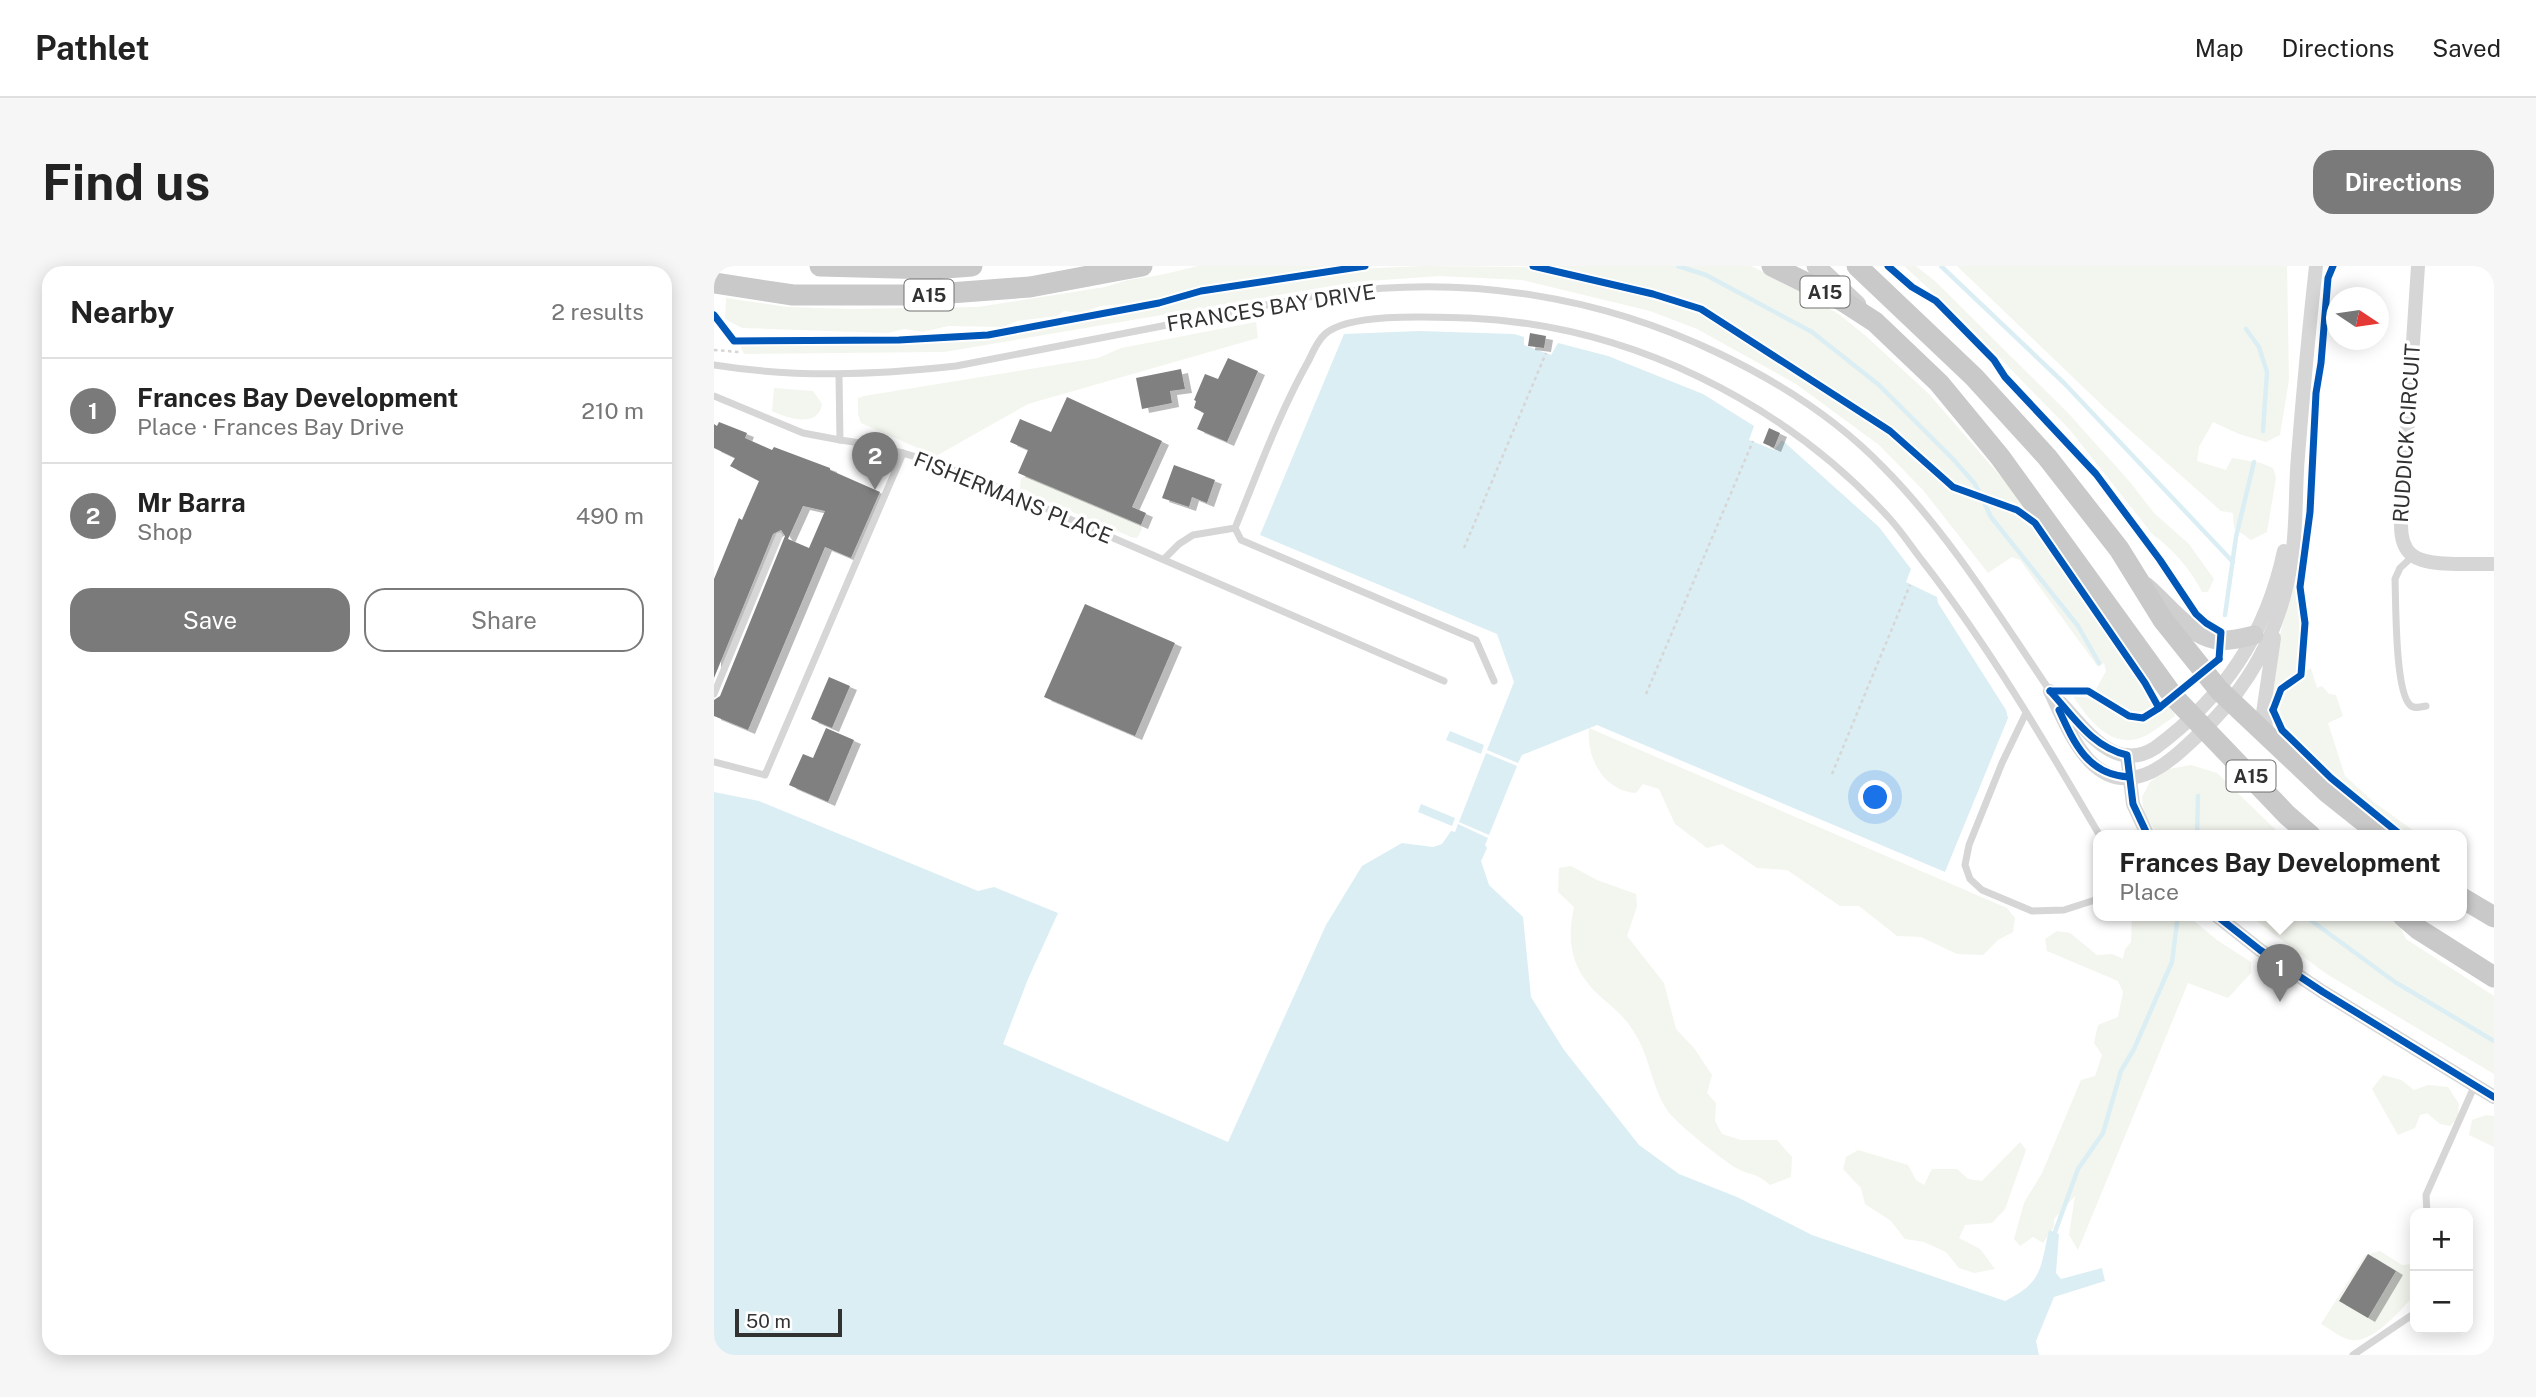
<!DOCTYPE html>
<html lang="en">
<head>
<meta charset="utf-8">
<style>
  body { margin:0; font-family:"Public Sans",sans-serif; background:#f6f6f6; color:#222 }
  .controls { position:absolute; right:21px; bottom:21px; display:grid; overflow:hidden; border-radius:14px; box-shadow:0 4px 18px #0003 }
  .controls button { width:63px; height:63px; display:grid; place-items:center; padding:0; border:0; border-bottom:2px solid #e0e0e0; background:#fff; color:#222; font:35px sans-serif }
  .compass { position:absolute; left:1612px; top:21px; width:63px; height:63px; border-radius:50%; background:#fff; box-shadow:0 4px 18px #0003; rotate:103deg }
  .scale { position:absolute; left:21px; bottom:18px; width:107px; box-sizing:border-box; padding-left:7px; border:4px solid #323232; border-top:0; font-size:19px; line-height:24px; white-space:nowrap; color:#323232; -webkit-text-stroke:5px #fff; paint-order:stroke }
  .you { position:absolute; left:1162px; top:532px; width:24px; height:24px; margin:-18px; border:5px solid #fff; border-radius:50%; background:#1a73e8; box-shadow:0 0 0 10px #1a73e833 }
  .badge { display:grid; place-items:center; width:46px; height:46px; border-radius:50%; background:#7a7a7a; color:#fff; font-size:23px; font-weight:700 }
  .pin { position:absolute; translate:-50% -58px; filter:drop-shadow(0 2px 4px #0008) }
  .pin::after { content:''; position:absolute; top:37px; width:24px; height:21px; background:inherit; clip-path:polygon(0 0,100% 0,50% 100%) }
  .popup { position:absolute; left:1379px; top:564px; width:374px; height:91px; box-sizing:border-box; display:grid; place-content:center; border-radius:14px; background:#fff; filter:drop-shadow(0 2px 5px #0005); font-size:23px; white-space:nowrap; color:#767676 }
  .popup b { font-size:26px; color:#222 }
  .popup::after { content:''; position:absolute; left:50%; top:100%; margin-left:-14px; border:14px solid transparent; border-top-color:#fff }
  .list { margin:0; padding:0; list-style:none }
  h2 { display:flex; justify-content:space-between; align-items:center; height:91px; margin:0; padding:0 28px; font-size:30px }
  h2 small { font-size:23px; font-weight:400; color:#767676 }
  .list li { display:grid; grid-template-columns:46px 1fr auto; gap:21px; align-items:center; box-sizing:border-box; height:105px; padding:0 28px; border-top:2px solid #e0e0e0 }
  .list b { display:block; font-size:26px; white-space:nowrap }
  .list p { margin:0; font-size:23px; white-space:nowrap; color:#767676 }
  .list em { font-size:23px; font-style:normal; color:#767676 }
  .actions { display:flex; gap:14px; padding:21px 28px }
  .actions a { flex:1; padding:16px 0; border:2px solid #7a7a7a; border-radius:21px; text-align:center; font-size:24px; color:#7a7a7a }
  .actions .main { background:#7a7a7a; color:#fff }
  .map { position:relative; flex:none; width:1780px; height:1089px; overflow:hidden; border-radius:21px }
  header { display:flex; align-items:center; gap:42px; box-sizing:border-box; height:98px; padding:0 35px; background:#fff; border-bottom:2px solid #e0e0e0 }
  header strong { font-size:33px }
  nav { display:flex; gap:38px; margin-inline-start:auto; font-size:24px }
  .intro { display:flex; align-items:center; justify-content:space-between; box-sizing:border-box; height:168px; padding:0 42px }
  h1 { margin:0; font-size:49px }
  .button { padding:18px 32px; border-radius:21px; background:#7a7a7a; color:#fff; font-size:24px; font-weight:700 }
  main { display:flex; gap:42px; padding:0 42px }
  aside { flex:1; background:#fff; border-radius:21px; box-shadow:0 4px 18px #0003 }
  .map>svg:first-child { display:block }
  .green { fill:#f3f6ee }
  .water { fill:#dbeef4 }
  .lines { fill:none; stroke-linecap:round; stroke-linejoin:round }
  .stream { stroke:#dbeef4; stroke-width:4.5 }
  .building { fill:#808080; fill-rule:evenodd; filter:url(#shadow) }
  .path { stroke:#d6d6d6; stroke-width:2.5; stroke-dasharray:3.5 3.5; stroke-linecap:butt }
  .lane { stroke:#d6d6d6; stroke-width:7 }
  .street { stroke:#d6d6d6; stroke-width:14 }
  .secondary { stroke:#cfcfcf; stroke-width:19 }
  .primary { stroke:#c9c9c9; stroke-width:21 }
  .cycleway-casing { stroke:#fff; stroke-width:11 }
  .cycleway { stroke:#0057b8; stroke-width:7 }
  .labels { text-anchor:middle; stroke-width:7; stroke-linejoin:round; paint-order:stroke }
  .shield { fill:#fff; stroke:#707070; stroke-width:2 }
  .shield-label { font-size:19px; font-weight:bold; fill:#323232 }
  .street-label { font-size:21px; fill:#323232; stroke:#fff }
</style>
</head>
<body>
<header>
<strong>Pathlet</strong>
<nav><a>Map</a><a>Directions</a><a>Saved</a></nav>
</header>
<div class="intro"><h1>Find us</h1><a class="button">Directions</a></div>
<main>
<aside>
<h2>Nearby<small>2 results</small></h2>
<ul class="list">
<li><span class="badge">1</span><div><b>Frances Bay Development</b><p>Place · Frances Bay Drive</p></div><em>210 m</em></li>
<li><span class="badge">2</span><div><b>Mr Barra</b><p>Shop</p></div><em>490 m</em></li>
</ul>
<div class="actions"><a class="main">Save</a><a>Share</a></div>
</aside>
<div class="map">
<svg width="1780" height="1089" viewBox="0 0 1780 1089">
  <defs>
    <filter id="shadow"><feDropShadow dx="7" dy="4" stdDeviation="0" flood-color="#0004"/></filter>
  </defs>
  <rect width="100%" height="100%" fill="#fff"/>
  <!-- green -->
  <g class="green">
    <path d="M484 0H627L488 22 449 34 387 40 366 47 350 45 343 50 303 55 289 61 234 60 209 66 190 63 174 67 28 62 11 53 12 32 73 41 136 43 264 41 391 21 414 14 446 9Z"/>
    <path d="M710 0 811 1 939 32 985 46 1174 167 1238 224 1303 247 1319 259 1428 419 1440 441C1417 454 1402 438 1381 425L1392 405 1390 397 1384 401 1306 294 1298 291 1274 307 1209 224 1165 179 1082 118 983 63 936 45 808 14 726 10 641 16 230 86 30 88 26 79 34 77H186L273 71 447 40 488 28 529 21 640 3Z"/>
    <path d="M836 0H1037L1075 18 1126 49 1153 71 1215 128 1320 249 1304 241 1241 218 1176 161 989 40 940 25Z"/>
    <path d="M1190 0H1202L1221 15 1355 148 1416 216 1440 247 1475 278 1500 313 1494 326H1488C1478 305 1458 282 1439 269L1356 164 1250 55Z"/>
    <path d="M1243 0H1573L1575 113 1566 169 1552 176 1525 168 1499 156 1485 181 1483 195 1512 204 1518 192 1547 197 1559 202 1562 212 1553 266 1537 274 1520 262 1519 247 1507 245 1392 143Z"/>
    <path d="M542 56 544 72 314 138 222 190 147 157 144 148V132L150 130 384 92 407 82Z"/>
    <path d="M60 122 99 125 108 138C104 163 73 152 58 145Z"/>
    <path d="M311 210 427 259 428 263 423 272 417 271 321 230 313 224 306 223 307 212Z"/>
    <path d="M1585 300 1588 301 1585 321 1589 358 1584 404 1581 410 1565 422 1558 437H1555L1565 372Z"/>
    <path d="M1597 402 1603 422 1608 420 1615 428 1622 429 1629 450 1614 457 1631 510 1661 537 1707 570H1695C1667 548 1564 476 1563 442 1563 426 1577 423 1586 413 1590 408 1591 405 1597 402Z"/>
    <path d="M1359 430 1379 432 1416 453 1430 454 1456 439 1460 444 1461 450C1452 456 1443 463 1433 469 1399 487 1375 454 1359 430Z"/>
    <path d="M875 462 1293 642 1301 652 1299 666 1284 674 1269 689 1243 688 1207 671 1183 670 1145 640H1126L1073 604 1043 602 1008 578 993 582 961 558 945 523 929 518 922 527C890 525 872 492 875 462Z"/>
    <path d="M1477 499 1503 507 1568 570H1444L1430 547 1428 531 1436 516 1455 503Z"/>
    <path d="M857 600 883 614 922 628 923 640 913 670 950 717 962 763 980 782 998 809 993 827 1002 837 1001 855 1008 868 1027 874H1063L1078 891 1077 911 1056 919C1041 906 1038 910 1024 903 1012 897 966 860 957 849 939 828 937 795 923 771 912 752 904 746 888 732 858 705 852 678 860 641L844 626 845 602Z"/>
    <path d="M1420 650H1474L1503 674 1537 696V707L1514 732 1474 717 1364 984 1355 969 1361 930 1340 953V961L1329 977 1319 971 1306 980 1300 973 1310 937 1328 907 1367 814 1381 810 1388 789 1380 777 1384 759 1404 751 1409 726 1404 715 1333 685 1331 673 1343 665 1356 667 1383 689 1398 688 1409 693 1411 683 1417 676 1418 652Z"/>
    <path d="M1536 650H1672L1685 658 1692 673 1780 730V808L1611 707Z"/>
    <path d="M1669 809 1687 814 1700 824 1714 819 1734 821 1745 838 1744 852 1736 860 1726 858 1713 847 1706 849 1701 862 1684 869 1658 823Z"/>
    <path d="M1772 849 1780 850V881L1755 869 1758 854Z"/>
    <path d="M1306 876 1312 884 1291 943 1278 957 1251 959 1245 972 1266 983 1281 1003 1260 1007 1245 1002 1232 986 1210 976 1191 973 1177 955 1151 938 1147 922 1129 903 1132 891 1144 884 1194 899 1202 914 1210 919 1218 903H1243L1254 913 1268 915Z"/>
    <path d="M1666 985 1688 999 1700 998 1701 1029C1687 1043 1659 1078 1637 1074 1627 1072 1616 1063 1607 1058L1651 989Z"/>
  </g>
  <!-- water -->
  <g class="water">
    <path d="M705 65 800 68 810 71V79L837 89 844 77 894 90 989 128 1040 160 1035 174 1060 184 1068 174 1165 261 1197 303 1192 316 1223 331 1224 337 1292 444 1294 452 1231 606 883 459 808 489 804 497 773 484 800 416 783 368 546 269 630 68Z"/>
    <path d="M736 465 770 479 767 488 732 474Z"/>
    <path d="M772 487 803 500 775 569 745 556Z"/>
    <path d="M0 526 45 535 264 625 280 621 344 647 314 713 289 778 514 876 612 659 648 600 688 577 719 581 728 578 737 565 741 566 744 558 774 572 771 579 773 582 767 595 775 619 809 651 817 731 850 784 925 879 965 908 1023 931 1098 969 1291 1035C1329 1016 1326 1003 1335 964L1345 968 1342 1007 1347 1013 1388 1002 1391 1015 1340 1031 1322 1075 1325 1089H0Z"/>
    <path d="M707 538 741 552 738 560 704 546Z"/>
  </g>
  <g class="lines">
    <!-- stream -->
    <g class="stream">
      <path d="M964 0 992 9 1098 66 1165 119 1239 193 1261 218 1277 251 1364 360 1385 397"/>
      <path d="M1227 0 1350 117 1519 296"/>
      <path d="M1532 63 1545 81 1553 106 1549 165"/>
      <path d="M1511 349 1522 271 1540 196"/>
      <path d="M1483 570 1484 530"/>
      <path d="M1591 650 1681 716 1780 775"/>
      <path d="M1341 966 1364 903 1389 867 1407 805 1420 783 1458 696 1463 656"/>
    </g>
  </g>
  <!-- building -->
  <g class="building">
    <path d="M816 67 832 70 830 82 814 80Z"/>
    <path d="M514 92 544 105 513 176 483 163 490 147 480 142 482 135 480 134 491 108 504 113Z"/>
    <path d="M467 103 471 123 456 125 458 137 428 143 422 112Z"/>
    <path d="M353 131 448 175 418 241 432 247 427 259 304 207 314 184 296 176 306 153 337 166Z"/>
    <path d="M5 156 33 167 31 172 58 184 60 181 116 202V204L166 226 137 292 111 281 34 464 0 450V434L6 430 71 270 67 264 59 268 0 412V313L25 252 28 254 45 215 16 200 21 192 0 182V158L3 160ZM89 240 111 245 95 282 74 273Z"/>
    <path d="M1055 162 1066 167 1060 182 1049 177Z"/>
    <path d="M460 199 501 214 493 237 478 231 475 241 448 232Z"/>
    <path d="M371 338 461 377 421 470 330 431Z"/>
    <path d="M115 411 136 420 118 462 97 453Z"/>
    <path d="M112 462 140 474 114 536 75 519 89 488 99 492Z"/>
    <path d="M1654 988 1682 1005 1654 1052 1625 1035Z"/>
  </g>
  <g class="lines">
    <!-- path -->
    <g class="path">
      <path d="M0 84 25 86"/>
      <path d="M750 282 832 87"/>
      <path d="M932 428 1039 175"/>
      <path d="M1118 508 1196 319"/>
    </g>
    <!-- lane -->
    <g class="lane">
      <path d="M0 99C81 112 161 109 242 100 321 85 400 69 479 54 526 45 574 33 622 27 753 9 885 30 1004 87 1065 116 1123 153 1170 202 1235 268 1284 348 1336 425"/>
      <path d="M125 110 126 174C219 186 305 232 390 268 503 317 617 366 730 415"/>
      <path d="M0 130 89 167 126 174"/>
      <path d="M521 262 527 274 762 374 780 415"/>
      <path d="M1699 290 1686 302 1681 313C1682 337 1681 425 1696 439 1700 443 1706 441 1712 440"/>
      <path d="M450 293 465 278 479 269 521 262C544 206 565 147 595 94 599 85 604 74 611 68 636 46 721 51 755 52 914 59 1069 135 1176 253 1188 266 1198 282 1210 297 1276 382 1331 476 1386 570"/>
      <path d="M0 428 65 270"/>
      <path d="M1312 447 1288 497 1255 579 1251 599 1256 613 1268 624 1318 645 1350 644 1384 633"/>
      <path d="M0 496 51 509 189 187"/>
      <path d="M1713 947 1712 929 1760 821"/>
      <path d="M1639 1089 1701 1047"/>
    </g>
    <!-- street -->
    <g class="street">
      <path d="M1704 0 1687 259C1687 269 1689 282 1698 289 1714 302 1759 297 1780 298"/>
      <path d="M1336 425C1355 465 1379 533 1437 506 1455 497 1469 483 1483 470 1536 422 1568 362 1578 291 1583 257 1581 224 1584 190 1589 127 1595 63 1602 0"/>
      <path d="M1347 437C1371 462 1400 508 1441 482 1510 431 1552 369 1570 285"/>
      <path d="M1554 469 1549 447 1560 372"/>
      <path d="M1413 489 1419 538 1434 570"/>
      <path d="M1503 650 1546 684 1609 726 1780 831"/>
    </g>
    <!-- secondary -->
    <g class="secondary">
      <path d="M1102 0 1143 39"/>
      <path d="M1431 320C1452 337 1474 369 1502 374 1515 376 1528 372 1540 369"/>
    </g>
    <!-- primary -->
    <g class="primary">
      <path d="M106 0 219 3 258 0"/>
      <path d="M1058 0 1127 34 1161 56 1225 117 1286 191 1459 430 1573 549 1597 570"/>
      <path d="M1143 0 1260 111 1333 191 1405 283 1449 354 1505 424 1614 527 1668 570"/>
      <path d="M0 17 79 29H209L316 21 428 0"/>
      <path d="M1748 632 1780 651"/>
      <path d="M1689 650 1704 663 1780 711"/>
    </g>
    <!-- cycleway casing -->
    <g class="cycleway-casing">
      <g id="cycleway">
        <path d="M819 0 939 28 987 43 1176 165 1239 221 1303 244 1321 257 1431 417 1445 442"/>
        <path d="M1174 0 1198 21 1222 35 1280 94 1291 111 1382 208 1446 294 1482 348 1492 357 1507 366 1505 393"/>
        <path d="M0 49 20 75 185 74 274 69 445 37 487 25 651 0"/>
        <path d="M1336 425H1374L1415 450 1429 452 1445 442 1505 393"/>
        <path d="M1336 425C1359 450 1378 481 1413 489L1419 538 1434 570"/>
        <path d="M1345 444C1360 477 1374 509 1415 511"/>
        <path d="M1559 444 1567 423 1587 409 1591 357 1586 321 1596 246 1602 127 1607 97 1614 12 1619 0"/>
        <path d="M1559 444 1568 464 1617 512 1688 570"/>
        <path d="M1503 650 1546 684 1609 726 1780 831"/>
      </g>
    </g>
    <!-- cycleway -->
    <use href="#cycleway" class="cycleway"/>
  </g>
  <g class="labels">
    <!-- shield labels -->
    <g class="shield">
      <rect x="1086.5" y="10.5" width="49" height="31" rx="5"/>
      <rect x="190.5" y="13.5" width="49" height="31" rx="5"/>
      <rect x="1512.5" y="494.5" width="49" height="31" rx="5"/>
    </g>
    <g class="shield-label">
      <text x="1111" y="33">A15</text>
      <text x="215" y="36">A15</text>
      <text x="1537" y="517">A15</text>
    </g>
    <!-- street labels -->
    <g class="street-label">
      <text transform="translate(557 42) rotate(-9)" y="7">FRANCES BAY DRIVE</text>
      <text transform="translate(1693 167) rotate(-86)" y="7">RUDDICK CIRCUIT</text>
      <text transform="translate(299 232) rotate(22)" y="7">FISHERMANS PLACE</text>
    </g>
  </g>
</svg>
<div class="controls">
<button>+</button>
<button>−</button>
</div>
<svg class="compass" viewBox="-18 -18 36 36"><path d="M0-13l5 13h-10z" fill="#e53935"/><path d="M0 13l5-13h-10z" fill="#767676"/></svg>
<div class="scale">50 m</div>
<div class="you"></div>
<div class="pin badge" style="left:1566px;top:736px">1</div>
<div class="popup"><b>Frances Bay Development</b>Place</div>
<div class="pin badge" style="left:161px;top:224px">2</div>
</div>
</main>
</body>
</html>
